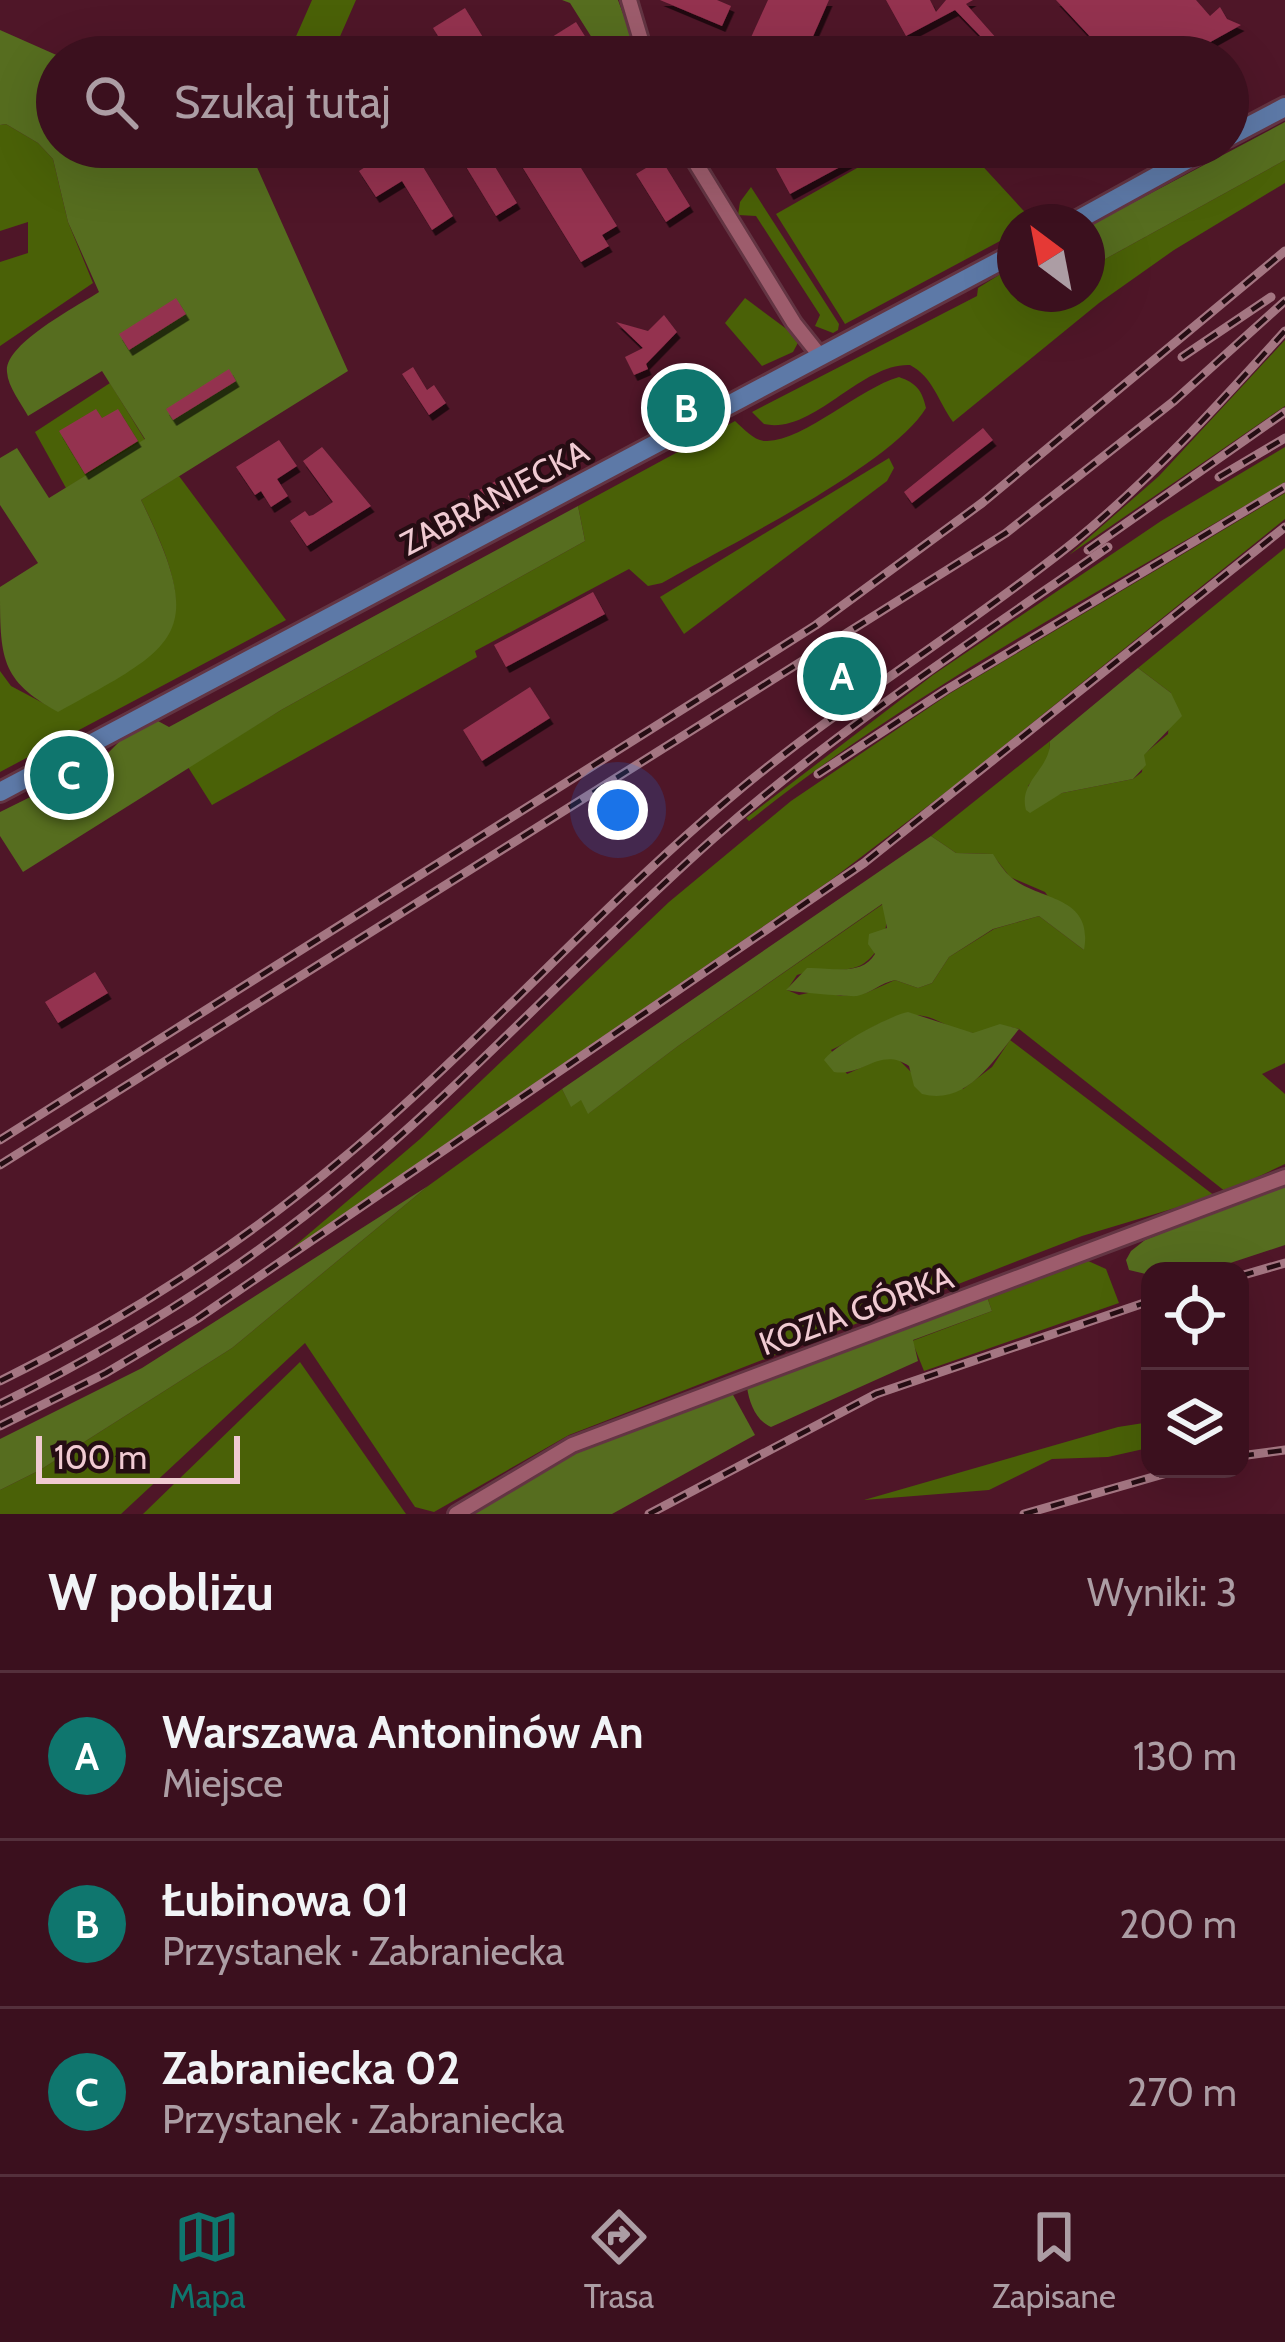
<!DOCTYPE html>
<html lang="pl">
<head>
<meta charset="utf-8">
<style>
  body { margin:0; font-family:Cabin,sans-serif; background:#461e2b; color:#f1f3f6 }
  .controls { position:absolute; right:36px; bottom:36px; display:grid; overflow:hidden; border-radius:24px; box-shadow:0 12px 48px #0002 }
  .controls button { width:108px; height:108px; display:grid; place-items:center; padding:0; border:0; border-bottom:3px solid #54303c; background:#3b101e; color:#f1f3f6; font:60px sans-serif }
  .compass { position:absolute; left:997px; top:204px; width:108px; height:108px; border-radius:50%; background:#3b101e; box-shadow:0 12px 48px #0002; rotate:328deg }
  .scale { position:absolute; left:36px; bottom:30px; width:204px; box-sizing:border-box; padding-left:12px; border:6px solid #f0cad2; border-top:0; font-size:33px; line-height:42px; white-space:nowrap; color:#f0cad2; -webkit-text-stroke:9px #250d13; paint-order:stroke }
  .you { position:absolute; left:618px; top:810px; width:42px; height:42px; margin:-30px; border:9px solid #fff; border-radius:50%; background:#1a73e8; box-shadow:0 0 0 18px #1a73e833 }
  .badge { display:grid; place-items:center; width:78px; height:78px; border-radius:50%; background:#0f766e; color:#fff; font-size:39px; font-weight:700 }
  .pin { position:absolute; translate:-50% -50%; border:6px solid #fff; box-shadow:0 3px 12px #0006 }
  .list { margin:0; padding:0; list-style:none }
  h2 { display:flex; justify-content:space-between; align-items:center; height:156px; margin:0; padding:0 48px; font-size:51px }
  h2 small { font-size:39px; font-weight:400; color:#ac9da4 }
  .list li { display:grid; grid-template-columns:78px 1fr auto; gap:36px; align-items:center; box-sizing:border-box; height:168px; padding:0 48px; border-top:3px solid #54303c }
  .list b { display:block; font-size:45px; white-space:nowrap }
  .list p { margin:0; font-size:39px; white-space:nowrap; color:#ac9da4 }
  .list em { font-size:39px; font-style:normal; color:#ac9da4 }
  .icon { flex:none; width:66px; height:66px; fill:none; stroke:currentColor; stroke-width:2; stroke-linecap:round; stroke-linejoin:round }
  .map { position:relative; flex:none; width:1285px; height:1514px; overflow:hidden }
  .search { position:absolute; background:#3b101e; box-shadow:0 12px 48px #0002; left:36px; right:36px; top:36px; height:132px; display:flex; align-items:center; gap:30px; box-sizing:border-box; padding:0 42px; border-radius:66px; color:#ac9da4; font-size:45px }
  .sheet { height:660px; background:#3b101e }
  nav { display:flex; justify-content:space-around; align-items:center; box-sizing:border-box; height:168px; border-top:3px solid #54303c; background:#3b101e; font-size:33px; color:#ac9da4 }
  nav a { display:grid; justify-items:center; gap:6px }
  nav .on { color:#0f766e }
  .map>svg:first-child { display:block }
  .green { fill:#4a6107 }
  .forest { fill:#566d1f }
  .building { fill:#943250; filter:url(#shadow) }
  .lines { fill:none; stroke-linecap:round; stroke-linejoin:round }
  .minor-casing { stroke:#633543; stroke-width:20 }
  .major-casing { stroke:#633543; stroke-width:24 }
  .minor { stroke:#9d5c6c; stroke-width:14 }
  .major { stroke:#5d79a7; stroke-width:18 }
  .rail-casing { stroke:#a47682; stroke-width:9 }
  .rail { stroke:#250d13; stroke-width:4.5; stroke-dasharray:14; stroke-linecap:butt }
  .labels { text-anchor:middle; stroke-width:9; stroke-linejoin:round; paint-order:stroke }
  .street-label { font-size:33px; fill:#f0cad2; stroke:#250d13 }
</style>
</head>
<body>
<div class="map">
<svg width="1285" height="1514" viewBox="0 0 1285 1514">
  <defs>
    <filter id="shadow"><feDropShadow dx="3.5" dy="6" stdDeviation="0" flood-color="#0009"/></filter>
  </defs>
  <rect width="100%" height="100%" fill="#4f1628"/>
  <!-- green -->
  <g class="green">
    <path d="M312 0H356L331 57H287Z"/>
    <path d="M6 124 38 143 53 159 68 222 93 283 0 346V262L28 253V222L0 231V125Z"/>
    <path d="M894 147H965L1034 222H1015V233L845 324 776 214Z"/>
    <path d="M1285 160V183L1174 250 1099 303 953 422C938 401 933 377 910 365 860 363 813 435 764 424L752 412 977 296 978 288 1015 265V294H1087V269Z"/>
    <path d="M751 187 839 324 838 330 833 333 815 326 820 315 756 216 738 215 740 202Z"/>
    <path d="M745 298 800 339 793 352 762 366 725 323Z"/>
    <path d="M1285 340V406L1069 555 1159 476Z"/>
    <path d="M899 377C916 383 922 390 926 408 892 465 725 547 662 583L648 586 629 569 475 651 477 657 212 805 188 767 281 710 585 541 578 506 735 421C744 429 755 442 767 441 805 440 860 388 899 377Z"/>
    <path d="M110 383 145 440 66 488 35 432Z"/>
    <path d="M1285 447V482C1104 590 914 689 749 821L746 818 933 675 1161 521Z"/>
    <path d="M889 458 894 468 887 481 684 634 660 597Z"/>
    <path d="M179 476 286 620 0 772V671L11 686 58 711C176 646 208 634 141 500Z"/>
    <path d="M1285 493V519L954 786 831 880 284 1255 420 1139 669 902 791 801 949 694Z"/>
    <path d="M1285 548V1063L1262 1074 1285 1094V1164L1226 1192 1019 1029C989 1021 996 1035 973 1033 957 1032 943 1022 928 1017 892 1007 863 1036 831 1050L847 1074 884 1057 898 1059 914 1075 963 1089 992 1067 1010 1040 1215 1196 1082 1236 569 1435 434 1512 415 1507 305 1343 121 1514H0V1490L40 1470 232 1348 428 1186 562 1089 571 1106 581 1099 589 1113 678 1046 883 904C887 919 888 927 881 942 861 983 835 963 797 975L787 990 799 995 817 991 841 996 866 993 895 980 918 988 932 983 949 957 994 929 1039 916 1084 950 1045 892 1010 877 992 854 956 853 931 836 1050 741 1049 760 1028 786 1043 802 1062 793 1133 779 1142 772 1143 755 1168 734 1171 693 1138 668Z"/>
    <path d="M1086 1260 1106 1269 1119 1303 924 1371 912 1341 992 1311 987 1297Z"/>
    <path d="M300 1362 406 1514H143Z"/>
    <path d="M1150 1422 1148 1448 1108 1457 1052 1459 989 1490 864 1500 1118 1427Z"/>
  </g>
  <!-- forest -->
  <g class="forest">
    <path d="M562 0H618L639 57H604L570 3Z"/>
    <path d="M0 30 61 57H57V147H248L348 371 141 500C208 636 179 645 58 712 0 680 0 658 0 587L38 563 0 505V458L17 448 49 498 145 439 102 371 28 416C21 403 8 387 7 372 4 344 76 307 99 292L68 222 53 159 38 143 6 124 0 125Z"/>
    <path d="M1285 122V160L1087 269V227Z"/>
    <path d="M578 506 585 541 281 710 23 872 0 836V812L97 764 121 740 158 721 169 727Z"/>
    <path d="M1138 668 1171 693 1182 716 1144 755 1146 765 1133 779 1062 793 1030 813 1026 810C1018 781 1051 769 1050 741Z"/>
    <path d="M931 836 956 853 993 854C1000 865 1007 876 1019 883 1050 901 1093 900 1084 950L1039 916 993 929 949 957 932 983 918 988 895 980C881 983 871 993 857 996 850 997 793 992 786 990L807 968C831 967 861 977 875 954L868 944 869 934 887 928 882 904 678 1046 588 1114 581 1100 571 1107 562 1089Z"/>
    <path d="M908 1012 973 1033 1000 1024 1019 1029C994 1059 968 1106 922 1094L914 1086 909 1066C880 1046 863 1077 834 1072L824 1060C833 1046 891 1015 908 1012Z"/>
    <path d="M1285 1184V1245L1206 1271H1150V1275L1129 1270 1126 1260 1131 1251 1145 1240Z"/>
    <path d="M428 1186 232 1348 40 1470 0 1490V1439L142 1368Z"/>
    <path d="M987 1297 992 1311 913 1340 918 1361 771 1427C756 1421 749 1402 747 1387Z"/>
    <path d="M732 1393 755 1435 612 1514H466L570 1454Z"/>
  </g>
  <!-- building -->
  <g class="building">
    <path d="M660 0H717L731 6 722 26Z"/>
    <path d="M768 0H829L804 57H776L748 44Z"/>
    <path d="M886 0H930L936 12 946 0H973L966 4 997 39 990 46 955 10 906 36Z"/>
    <path d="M1056 0H1196L1210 16 1220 7 1227 19 1241 25 1187 55 1181 44 1168 57H1109Z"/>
    <path d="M465 8 489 47 474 57H451L433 28Z"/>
    <path d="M576 22 598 57H554L544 42Z"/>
    <path d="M396 147H411L453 216 432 230 402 181 376 197 359 171Z"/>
    <path d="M454 147H483L517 203 496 216Z"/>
    <path d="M510 147H568L617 226 602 235 609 246 581 262Z"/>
    <path d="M798 147H877L790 194 772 161Z"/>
    <path d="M661 159 690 206 666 222 636 174Z"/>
    <path d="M176 298 186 314 129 350 119 334Z"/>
    <path d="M664 315 677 332 646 364 648 369 634 375 625 357 643 348 616 322 648 331Z"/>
    <path d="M413 367 427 390 434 385 446 403 429 415 402 374Z"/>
    <path d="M229 369 236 381 173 420 166 409Z"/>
    <path d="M96 409 102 418 118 409 138 441 85 474 59 431Z"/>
    <path d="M983 428 993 440 912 503 904 492Z"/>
    <path d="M279 440 297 466 277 479 288 496 271 507 261 491 255 495 236 467Z"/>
    <path d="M322 447 371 506 307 546 290 521 305 511 309 516 313 515 333 502 303 461Z"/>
    <path d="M511 473 520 491 502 505 500 501 478 513 468 496Z"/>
    <path d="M593 592 605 614 506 667 494 645Z"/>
    <path d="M530 687 550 718 482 761 463 730Z"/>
    <path d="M95 972 108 993 58 1023 45 1002Z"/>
  </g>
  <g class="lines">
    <!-- minor casing -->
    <g class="minor-casing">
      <g id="minor">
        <path d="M629 0 646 57"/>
        <path d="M686 147 794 323 821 357"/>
        <path d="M456 1514 572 1445 1285 1177"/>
      </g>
    </g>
    <!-- major casing -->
    <g class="major-casing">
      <g id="major">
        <path d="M1228 137 1285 107"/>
        <path d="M1074 222 1210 147"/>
        <path d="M0 792 1015 253"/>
      </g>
    </g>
    <!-- minor -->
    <use href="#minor" class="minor"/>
    <!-- major -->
    <use href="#major" class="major"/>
    <!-- rail casing -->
    <g class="rail-casing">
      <g id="rail">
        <path d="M1182 357 1271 297"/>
        <path d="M1219 477 1285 438"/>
        <path d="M1088 550 1285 412"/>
        <path d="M818 774 946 690 1285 487"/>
        <path d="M0 1140 816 625 982 503 1285 251"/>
        <path d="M0 1165 1006 533 1174 401 1285 301"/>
        <path d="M1240 1276 1285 1263"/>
        <path d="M0 1381C122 1321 236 1248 341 1160 478 1046 596 910 732 796 841 704 963 631 1074 542 1151 479 1218 405 1285 331"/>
        <path d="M0 1404C128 1341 249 1265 357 1173 482 1068 592 946 714 838 837 730 974 640 1108 547"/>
        <path d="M0 1426 106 1373 197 1319 864 863 1285 527"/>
        <path d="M1240 1456 1285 1450"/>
        <path d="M649 1514 876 1394 1150 1301"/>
        <path d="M1024 1514 1181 1469"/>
      </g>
    </g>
    <!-- rail -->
    <use href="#rail" class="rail"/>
  </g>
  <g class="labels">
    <!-- street labels -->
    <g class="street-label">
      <text transform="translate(494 497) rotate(-28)" y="12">ZABRANIECKA</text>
      <text transform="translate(856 1310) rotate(-20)" y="12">KOZIA GÓRKA</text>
    </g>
  </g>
</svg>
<div class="controls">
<button><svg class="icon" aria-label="locate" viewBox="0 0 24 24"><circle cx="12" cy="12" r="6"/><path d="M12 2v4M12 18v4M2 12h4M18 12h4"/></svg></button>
<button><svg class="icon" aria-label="layers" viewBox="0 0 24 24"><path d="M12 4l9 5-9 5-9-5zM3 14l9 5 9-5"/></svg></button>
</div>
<svg class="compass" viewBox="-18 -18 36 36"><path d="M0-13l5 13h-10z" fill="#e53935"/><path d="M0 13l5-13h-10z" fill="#ac9da4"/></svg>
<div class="scale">100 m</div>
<div class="you"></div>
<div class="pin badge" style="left:842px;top:676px">A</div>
<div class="pin badge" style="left:686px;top:408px">B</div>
<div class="pin badge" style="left:69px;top:775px">C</div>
<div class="search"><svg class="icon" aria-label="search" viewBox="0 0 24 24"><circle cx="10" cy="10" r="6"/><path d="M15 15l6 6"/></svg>Szukaj tutaj</div>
</div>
<section class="sheet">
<h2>W pobliżu<small>Wyniki: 3</small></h2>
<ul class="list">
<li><span class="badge">A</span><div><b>Warszawa Antoninów An</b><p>Miejsce</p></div><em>130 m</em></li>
<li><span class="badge">B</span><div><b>Łubinowa 01</b><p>Przystanek · Zabraniecka</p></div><em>200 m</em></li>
<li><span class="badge">C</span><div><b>Zabraniecka 02</b><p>Przystanek · Zabraniecka</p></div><em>270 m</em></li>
</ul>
</section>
<nav>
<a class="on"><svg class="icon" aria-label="map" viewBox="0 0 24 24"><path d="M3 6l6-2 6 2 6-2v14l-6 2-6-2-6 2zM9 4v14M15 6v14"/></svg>Mapa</a>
<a><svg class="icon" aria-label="directions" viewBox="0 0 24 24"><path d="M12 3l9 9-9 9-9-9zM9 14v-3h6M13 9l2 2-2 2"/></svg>Trasa</a>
<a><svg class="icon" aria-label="saved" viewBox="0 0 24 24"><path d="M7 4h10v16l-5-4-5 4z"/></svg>Zapisane</a>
</nav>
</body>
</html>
